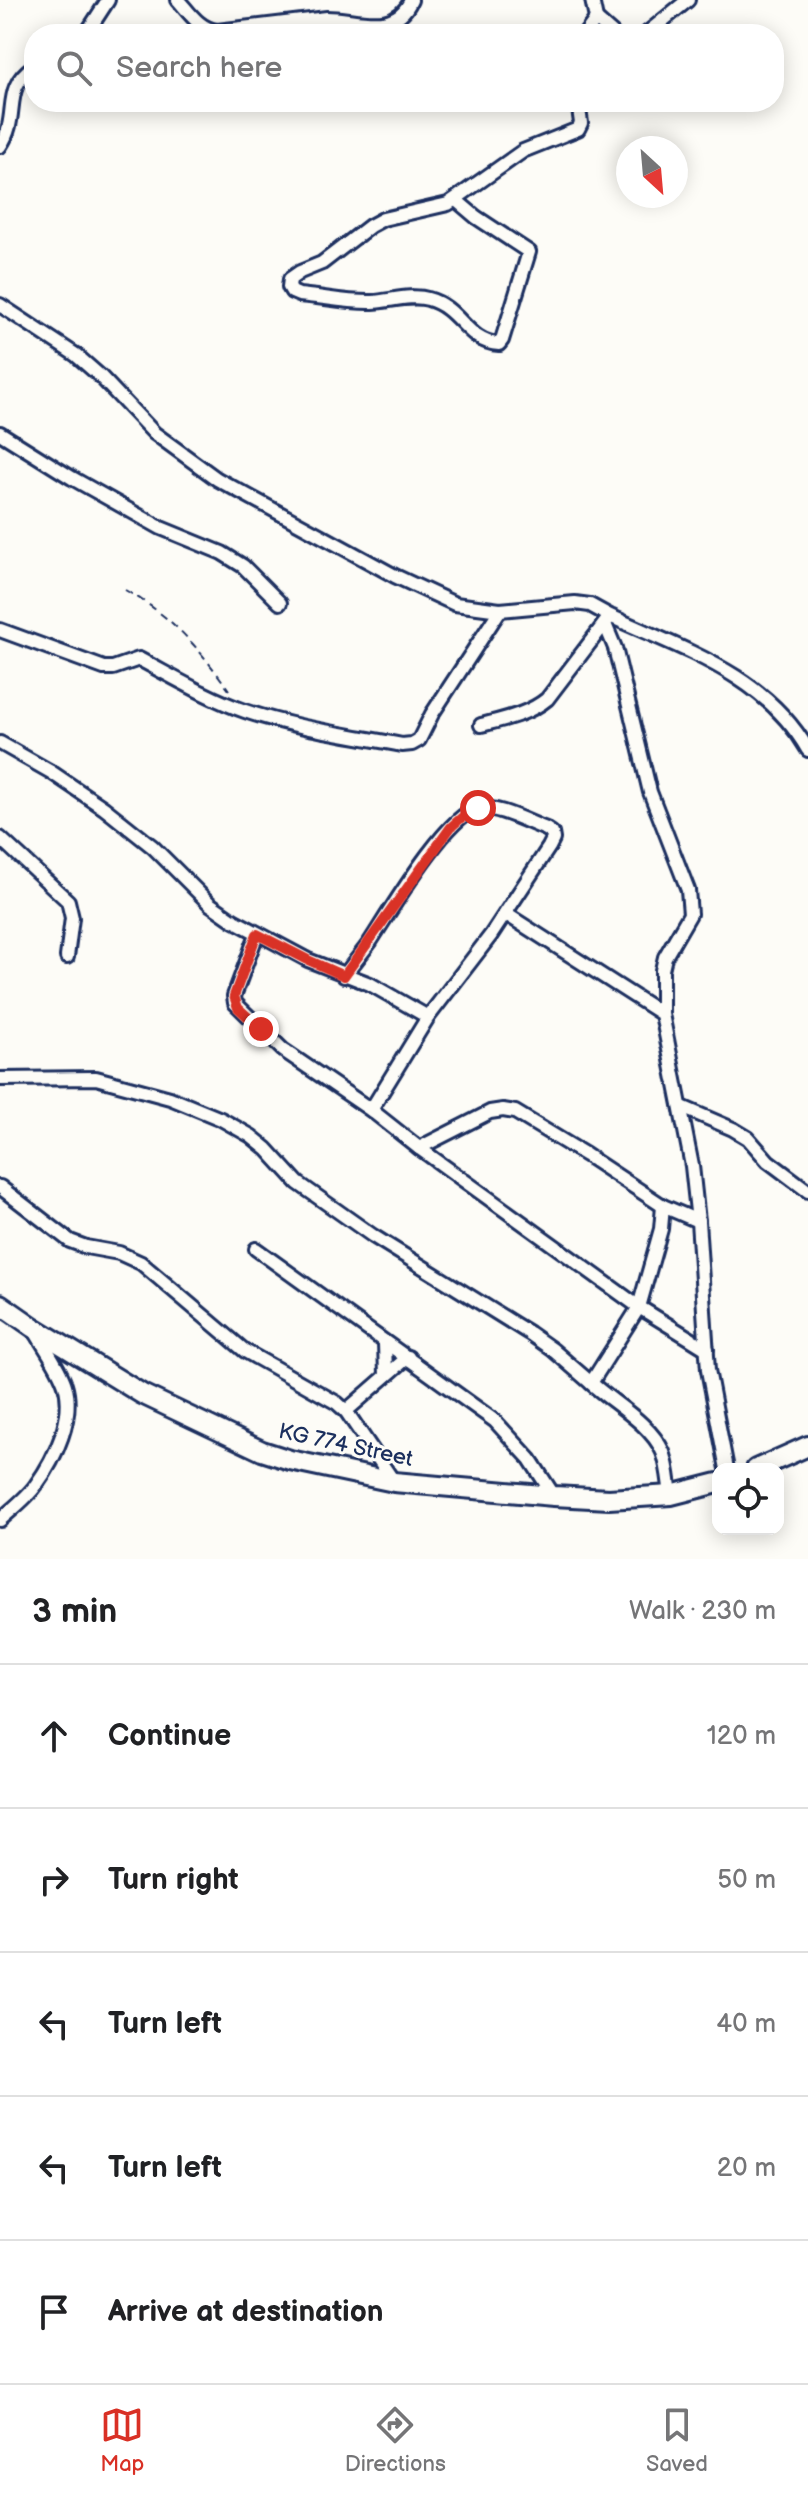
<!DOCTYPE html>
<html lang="en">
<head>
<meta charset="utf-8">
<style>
  body { margin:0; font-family:"Balsamiq Sans",sans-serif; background:#f6f6f6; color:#202124 }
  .controls { position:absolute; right:24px; bottom:24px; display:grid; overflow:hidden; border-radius:16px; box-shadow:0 4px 20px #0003 }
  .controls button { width:72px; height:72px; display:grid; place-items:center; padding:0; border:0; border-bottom:2px solid #e0e0e0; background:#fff; color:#202124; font:40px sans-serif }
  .compass { position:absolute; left:616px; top:136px; width:72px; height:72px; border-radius:50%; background:#fff; box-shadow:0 4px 20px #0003; rotate:154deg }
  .stop { position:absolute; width:24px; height:24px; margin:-18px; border:6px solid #d93025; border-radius:50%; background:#fff }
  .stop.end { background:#d93025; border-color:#fff; box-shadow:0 2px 8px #0008 }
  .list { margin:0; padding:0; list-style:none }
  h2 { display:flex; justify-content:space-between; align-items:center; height:104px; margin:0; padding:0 32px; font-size:34px }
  h2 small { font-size:26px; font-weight:400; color:#757577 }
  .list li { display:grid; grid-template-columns:52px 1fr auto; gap:24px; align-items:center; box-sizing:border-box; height:144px; padding:0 32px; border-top:2px solid #e0e0e0 }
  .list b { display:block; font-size:30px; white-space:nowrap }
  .list em { font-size:26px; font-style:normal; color:#757577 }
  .icon { flex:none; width:44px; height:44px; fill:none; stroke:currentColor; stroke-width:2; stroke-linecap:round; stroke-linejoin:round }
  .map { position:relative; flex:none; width:808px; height:1559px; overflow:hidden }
  .search { position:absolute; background:#fff; box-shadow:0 4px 20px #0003; left:24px; right:24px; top:24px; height:88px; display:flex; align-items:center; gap:20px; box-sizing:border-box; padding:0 28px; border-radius:32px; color:#757577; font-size:30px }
  .sheet { height:824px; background:#fff }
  nav { display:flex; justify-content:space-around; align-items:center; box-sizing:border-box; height:112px; border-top:2px solid #e0e0e0; background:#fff; font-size:22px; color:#757577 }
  nav a { display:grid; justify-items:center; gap:4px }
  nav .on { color:#d93025 }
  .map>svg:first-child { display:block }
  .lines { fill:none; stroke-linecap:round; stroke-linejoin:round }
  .street-casing { stroke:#1b2f5e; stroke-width:18 }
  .secondary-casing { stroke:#1b2f5e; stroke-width:24 }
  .path { stroke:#1b2f5e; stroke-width:2; stroke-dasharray:8 6; stroke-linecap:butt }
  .street { stroke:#fdfcf7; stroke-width:12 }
  .secondary { stroke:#fdfcf7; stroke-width:18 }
  .route { stroke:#d93025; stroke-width:10 }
  .labels { text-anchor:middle; stroke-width:6; stroke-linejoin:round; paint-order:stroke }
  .street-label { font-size:22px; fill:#1b2f5e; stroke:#fdfcf7 }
</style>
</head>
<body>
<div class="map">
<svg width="808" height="1559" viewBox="0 0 808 1559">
  <rect width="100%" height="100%" fill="#fdfcf7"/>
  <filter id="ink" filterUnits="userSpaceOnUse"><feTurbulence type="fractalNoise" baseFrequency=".0125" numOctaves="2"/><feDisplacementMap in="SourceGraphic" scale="16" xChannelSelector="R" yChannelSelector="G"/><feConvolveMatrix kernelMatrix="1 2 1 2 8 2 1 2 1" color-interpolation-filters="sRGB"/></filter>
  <g filter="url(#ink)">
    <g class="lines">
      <!-- street casing -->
      <g class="street-casing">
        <g id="street">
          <path d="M178 0C189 12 199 29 217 31L327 18C356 18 395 36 411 0"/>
          <path d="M596 19 613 34"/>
          <path d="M86 34 108 0"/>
          <path d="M585 34 596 19 592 0"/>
          <path d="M646 34 688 0"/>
          <path d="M0 146C21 116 0 89 34 66"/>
          <path d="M456 200 476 217 529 252 502 340 499 344C466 342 461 308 428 299 412 294 390 301 373 302 349 303 323 297 299 295L292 292 289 287 290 279 300 272 322 263 370 226 383 219 448 204 523 151 578 129 581 123 578 102"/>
          <path d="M0 305 76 355 100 376 154 433 217 479 395 576 455 604 500 610 575 603 590 605 610 616C684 650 765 675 808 750"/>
          <path d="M0 433 72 478 161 528 222 553 243 566 280 603"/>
          <path d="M605 624 615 648 650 792 688 890 690 914 665 957 662 970V1014"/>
          <path d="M0 630 104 668H113L139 659C173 677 208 698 245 711 295 728 349 735 402 745L412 744 419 740 432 714 500 610"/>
          <path d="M481 725C504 719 529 714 547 699L608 619"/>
          <path d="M0 743 51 772 104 808 153 847 210 904 233 920 308 960 370 984 428 1017 491 935 549 847 553 839 552 833 546 829C528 822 494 804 476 809 446 816 389 913 370 942 362 953 353 964 344 976"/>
          <path d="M0 838 68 901 72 918 67 957"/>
          <path d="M506 914 662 1014 692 1166 698 1221 708 1370 727 1469"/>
          <path d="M257 934 234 996 235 1003 283 1050 371 1110"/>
          <path d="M428 1017 371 1110 419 1148 490 1112 503 1110 515 1112 586 1155 663 1206 698 1221"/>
          <path d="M0 1079 96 1078 170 1098 221 1119 251 1136 267 1149 298 1183 373 1236 529 1333 553 1350 591 1383"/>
          <path d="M682 1107 733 1129 748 1138 768 1161 808 1191"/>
          <path d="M419 1148 639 1307 591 1383C614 1404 650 1423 663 1452 668 1465 669 1481 671 1495"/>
          <path d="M0 1187 70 1241 86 1247 119 1253 141 1263 245 1351 337 1403 346 1411 408 1357"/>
          <path d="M663 1206 661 1229 639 1307 707 1349"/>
          <path d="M256 1249 495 1421 530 1459 554 1496"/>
          <path d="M385 1343 386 1375"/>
          <path d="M346 1411 394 1482"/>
          <path d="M0 1520C12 1509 27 1498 36 1485 55 1459 75 1417 65 1385 59 1366 44 1347 34 1329"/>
        </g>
      </g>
      <!-- secondary casing -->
      <g class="secondary-casing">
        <g id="secondary">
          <path d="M0 1304 33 1327 142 1394 262 1451 290 1460 394 1482 554 1496 609 1499 671 1495 718 1483"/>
          <path d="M756 1469 808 1446"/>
        </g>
      </g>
      <!-- path -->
      <path class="path" d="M125 590C173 617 198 647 229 690"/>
      <!-- street -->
      <use href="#street" class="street"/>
      <!-- secondary -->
      <use href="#secondary" class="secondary"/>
    </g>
  </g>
  <g class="lines" filter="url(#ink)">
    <!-- route -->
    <path class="route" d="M261 1029 238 1008 234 996 257 934 308 960 344 976 451 827 468 812 478 808"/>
  </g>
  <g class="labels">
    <!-- street labels -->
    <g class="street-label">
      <text transform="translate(346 1444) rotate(12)" y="8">KG 774 Street</text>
    </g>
  </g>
</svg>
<div class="controls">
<button><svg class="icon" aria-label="locate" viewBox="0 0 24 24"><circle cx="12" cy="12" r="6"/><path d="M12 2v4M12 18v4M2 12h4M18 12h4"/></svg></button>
</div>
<svg class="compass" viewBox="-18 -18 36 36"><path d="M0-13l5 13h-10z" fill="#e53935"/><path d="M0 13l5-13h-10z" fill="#757577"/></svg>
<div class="stop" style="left:478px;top:808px"></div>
<div class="stop end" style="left:261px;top:1029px"></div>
<div class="search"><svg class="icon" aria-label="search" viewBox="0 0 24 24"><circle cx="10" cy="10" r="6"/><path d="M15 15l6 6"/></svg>Search here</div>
</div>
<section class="sheet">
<h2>3 min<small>Walk · 230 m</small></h2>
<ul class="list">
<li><svg class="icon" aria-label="ahead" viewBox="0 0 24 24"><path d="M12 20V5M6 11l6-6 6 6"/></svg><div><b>Continue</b></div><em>120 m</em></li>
<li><svg class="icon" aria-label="right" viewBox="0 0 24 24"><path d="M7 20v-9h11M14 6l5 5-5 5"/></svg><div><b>Turn right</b></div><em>50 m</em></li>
<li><svg class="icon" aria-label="left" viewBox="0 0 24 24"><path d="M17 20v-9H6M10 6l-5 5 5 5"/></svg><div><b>Turn left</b></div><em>40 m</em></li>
<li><svg class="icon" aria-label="left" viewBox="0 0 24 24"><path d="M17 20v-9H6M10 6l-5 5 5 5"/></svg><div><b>Turn left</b></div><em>20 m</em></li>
<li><svg class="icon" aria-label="arrive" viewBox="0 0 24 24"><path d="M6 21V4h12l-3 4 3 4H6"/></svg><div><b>Arrive at destination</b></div></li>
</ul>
</section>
<nav>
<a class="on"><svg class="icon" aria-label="map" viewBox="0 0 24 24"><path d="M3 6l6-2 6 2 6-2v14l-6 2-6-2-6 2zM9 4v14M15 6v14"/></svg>Map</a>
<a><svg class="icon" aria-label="directions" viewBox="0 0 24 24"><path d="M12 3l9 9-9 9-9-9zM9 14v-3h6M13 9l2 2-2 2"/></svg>Directions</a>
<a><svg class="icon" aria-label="saved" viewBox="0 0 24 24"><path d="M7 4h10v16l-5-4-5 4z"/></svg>Saved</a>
</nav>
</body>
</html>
